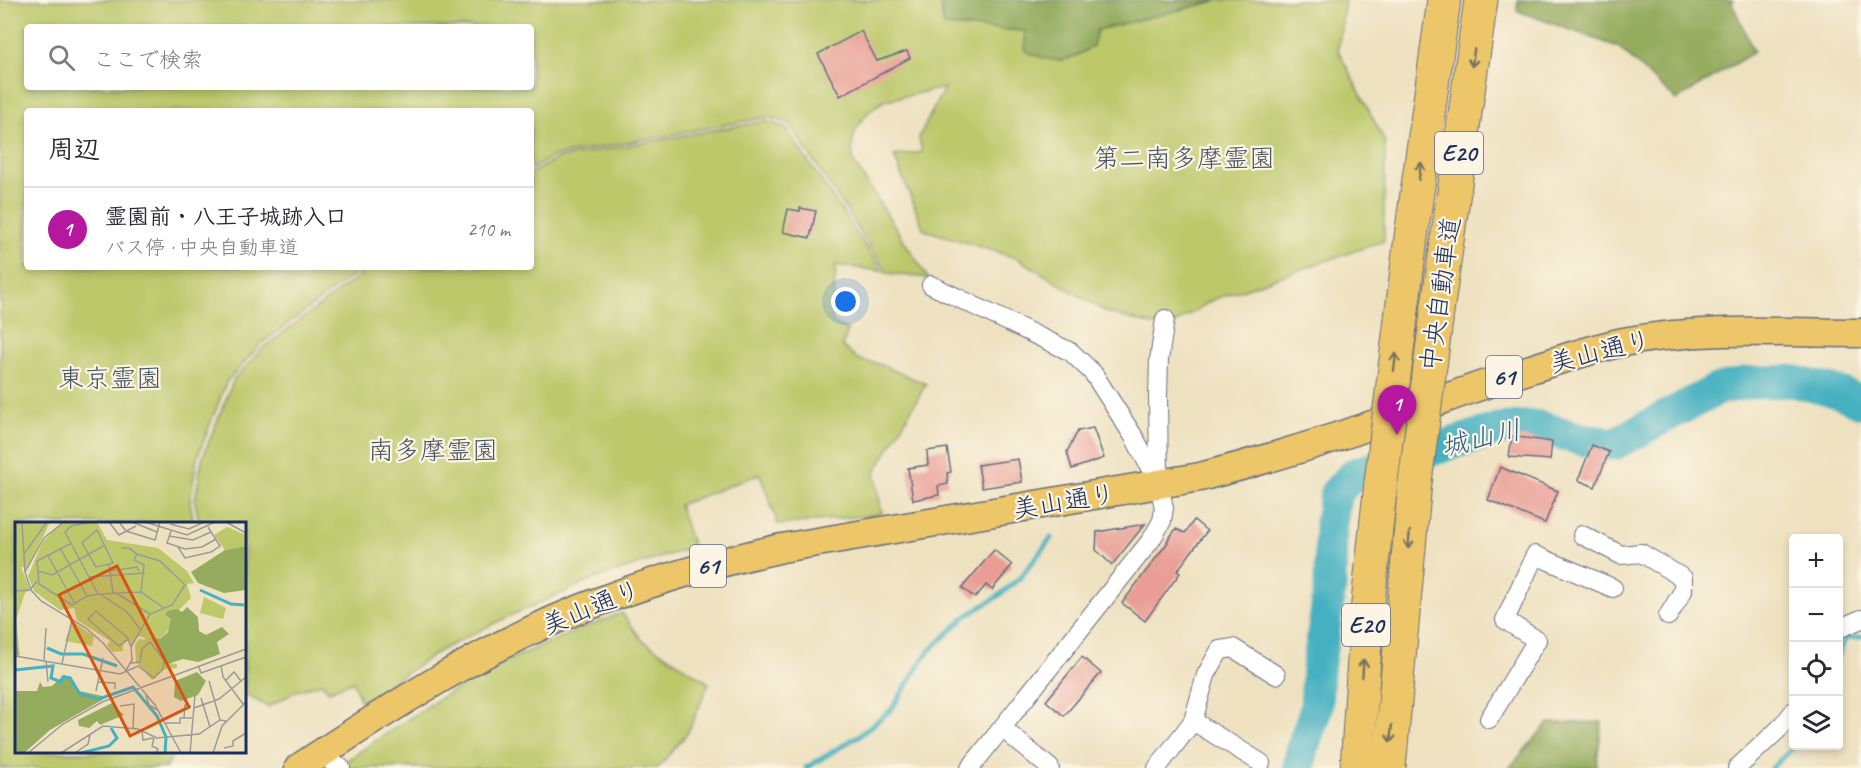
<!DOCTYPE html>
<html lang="ja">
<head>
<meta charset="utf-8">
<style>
  body { margin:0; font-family:Caveat,"Klee One",sans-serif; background:#f2f2f3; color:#2b2b33 }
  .controls { position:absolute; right:18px; bottom:18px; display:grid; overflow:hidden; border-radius:6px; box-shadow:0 3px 9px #0003 }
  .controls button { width:54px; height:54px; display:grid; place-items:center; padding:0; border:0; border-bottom:2px solid #e1e1e2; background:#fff; color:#2b2b33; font:30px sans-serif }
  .you { position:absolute; left:846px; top:302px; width:21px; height:21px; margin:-15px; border:4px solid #fff; border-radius:50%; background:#1a73e8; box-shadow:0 0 0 9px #1a73e833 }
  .badge { display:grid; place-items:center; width:39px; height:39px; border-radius:50%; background:#b5179e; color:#fff; font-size:20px; font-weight:700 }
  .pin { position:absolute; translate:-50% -50px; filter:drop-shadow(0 2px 3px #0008) }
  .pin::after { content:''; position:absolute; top:32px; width:21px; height:18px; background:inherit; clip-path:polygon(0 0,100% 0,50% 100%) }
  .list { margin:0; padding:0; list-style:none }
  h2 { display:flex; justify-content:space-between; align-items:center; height:78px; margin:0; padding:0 24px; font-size:26px }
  h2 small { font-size:20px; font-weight:400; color:#7c7c81 }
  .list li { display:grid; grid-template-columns:39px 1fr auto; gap:18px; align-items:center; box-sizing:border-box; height:84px; padding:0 24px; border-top:2px solid #e1e1e2 }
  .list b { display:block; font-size:22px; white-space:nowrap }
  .list p { margin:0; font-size:20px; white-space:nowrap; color:#7c7c81 }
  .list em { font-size:20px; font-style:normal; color:#7c7c81 }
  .icon { flex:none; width:33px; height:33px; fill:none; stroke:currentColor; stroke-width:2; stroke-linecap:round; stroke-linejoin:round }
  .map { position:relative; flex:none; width:1861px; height:768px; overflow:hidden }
  .search { position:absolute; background:#fff; box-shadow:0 3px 9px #0003; left:24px; top:24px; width:510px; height:66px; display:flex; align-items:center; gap:15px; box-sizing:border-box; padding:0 21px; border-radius:6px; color:#7c7c81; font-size:22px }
  .panel { position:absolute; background:#fff; box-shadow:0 3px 9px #0003; left:24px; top:108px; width:510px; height:162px; border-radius:6px }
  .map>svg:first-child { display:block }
  .green { fill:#bcc86a; stroke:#6c7c64; stroke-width:1.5; fill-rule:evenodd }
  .forest { fill:#95ac5e; stroke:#586e5e; stroke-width:1.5 }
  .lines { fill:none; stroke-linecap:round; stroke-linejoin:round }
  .stream { stroke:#44b0c1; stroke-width:5 }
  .river { stroke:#44b0c1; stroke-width:33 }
  .building { fill:#e99d94 }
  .street-casing { stroke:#656d80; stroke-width:20 }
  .primary-casing { stroke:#656d80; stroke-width:31 }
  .highway-casing { stroke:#656d80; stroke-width:35 }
  .street { stroke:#fff; stroke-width:18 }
  .primary { stroke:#ecc669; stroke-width:28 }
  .highway { stroke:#ecc669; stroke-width:33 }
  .highway-bridge-casing { stroke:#656d80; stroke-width:35; stroke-linecap:butt }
  .highway-bridge { stroke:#ecc669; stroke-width:33 }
  .oneway { stroke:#797363 }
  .labels { text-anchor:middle; stroke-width:4.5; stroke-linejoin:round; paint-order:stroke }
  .shield { fill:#fcf5e5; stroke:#5e6a86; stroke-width:1.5 }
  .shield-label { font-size:24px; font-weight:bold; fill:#1b2f5e }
  .park-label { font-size:26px; fill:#435561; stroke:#fcf5e5 }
  .street-label { font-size:26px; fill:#1b2f5e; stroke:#fcf5e5 }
  .water-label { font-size:27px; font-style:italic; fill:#295c81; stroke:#fcf5e5 }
  .inset-river { fill:none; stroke:#44b0c1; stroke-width:3 }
  .inset-road { fill:none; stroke:#9a9a99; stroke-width:1.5 }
  .view { fill:#d45514; fill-opacity:0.15; stroke:#d45514; stroke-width:3 }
  .inset-edge { fill:none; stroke:#1b2f5e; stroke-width:3 }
</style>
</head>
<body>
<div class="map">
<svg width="1861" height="768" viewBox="0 0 1861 768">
  <rect width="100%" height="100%" fill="#fcf5e5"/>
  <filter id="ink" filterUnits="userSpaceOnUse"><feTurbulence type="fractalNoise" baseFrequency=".0167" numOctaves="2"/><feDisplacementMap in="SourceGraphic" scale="12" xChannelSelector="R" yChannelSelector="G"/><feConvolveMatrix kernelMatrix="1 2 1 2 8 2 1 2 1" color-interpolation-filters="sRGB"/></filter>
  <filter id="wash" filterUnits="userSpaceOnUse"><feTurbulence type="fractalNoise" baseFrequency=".008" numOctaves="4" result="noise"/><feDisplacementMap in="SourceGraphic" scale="24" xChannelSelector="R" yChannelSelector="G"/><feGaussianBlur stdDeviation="1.35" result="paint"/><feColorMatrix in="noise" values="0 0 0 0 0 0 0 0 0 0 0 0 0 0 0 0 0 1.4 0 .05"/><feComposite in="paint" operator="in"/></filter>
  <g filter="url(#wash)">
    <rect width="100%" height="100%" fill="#eee1c0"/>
    <!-- green -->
    <g class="green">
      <path d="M0 0H940L944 26 1026 31 1096 30 1220 0H1345L1338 50 1385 142 1384 241 1212 300 1167 329 1108 313 1017 258 924 230 894 156 922 152 919 137 944 88 886 100C862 111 847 136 854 163L928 278 887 273 789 123 768 117 554 156 531 169V111H27V267H364L262 343 227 381 197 458 190 501 194 523 16 524V752H174L166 768H0ZM27 27H531V87H27Z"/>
      <path d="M766 121 785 127 882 271 836 265 832 323 848 330 842 346 859 360 879 364 926 384 875 473 882 514 778 525 760 474 679 505 693 547 596 578 505 618 443 649 361 702 353 681 329 691 321 683 297 691 268 707 245 694 244 524 199 523 195 501 202 459 234 379 264 347 371 267H531V173L558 158Z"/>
      <path d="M622 613 642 640 709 683 688 732 658 768H341L339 766C386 734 432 701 482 674 527 650 574 632 622 613Z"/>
    </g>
    <!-- forest -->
    <g class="forest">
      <path d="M940 0H1220L1097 30 1093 46C1063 65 1057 64 1025 51V31L944 26Z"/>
      <path d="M1518 0H1733L1732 3 1754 52 1676 100 1618 47 1517 11Z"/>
      <path d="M1602 722 1596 768H1509L1548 723Z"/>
    </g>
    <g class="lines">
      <!-- stream -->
      <g class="stream">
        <path d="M1328 482 1343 486"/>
        <path d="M1838 656 1845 639 1861 637"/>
        <path d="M806 768 860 735 891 710 927 653 965 617 997 597 1020 578 1051 538"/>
        <path d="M1771 768 1795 746"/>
      </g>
      <!-- river -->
      <path class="river" d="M1299 768 1303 746 1316 709 1318 669 1330 587 1331 523 1336 493 1354 474 1498 429 1535 426 1585 440 1614 444 1716 390 1745 383 1792 381 1838 392 1861 402"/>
    </g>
    <g id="blocks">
      <!-- building -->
      <g class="building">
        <path d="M861 31 877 61 907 51 910 58 840 96 818 54Z"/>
        <path d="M800 208 816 211 810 238 783 232 788 209 800 211Z"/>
        <path d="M1093 428 1104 458 1072 469 1067 452 1078 431Z"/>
        <path d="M1512 436 1552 442 1550 460 1509 457Z"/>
        <path d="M1592 445 1609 452 1595 487 1578 480Z"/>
        <path d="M947 448 951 472 947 473 948 484 938 486 939 495 913 500 908 468 928 465 927 451Z"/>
        <path d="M1018 459 1022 482 982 488 978 465Z"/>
        <path d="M1500 467 1558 491 1545 523 1488 500Z"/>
        <path d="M1194 520 1207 531 1177 571 1180 573 1145 621 1122 603 1168 542 1167 541 1176 529 1185 533Z"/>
        <path d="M1145 524 1112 565 1096 550 1097 532Z"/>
        <path d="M994 550 1012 565 992 590 986 585 975 598 962 588Z"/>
        <path d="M1082 657 1101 673 1064 716 1046 701Z"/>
      </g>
    </g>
  </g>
  <g filter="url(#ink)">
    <use href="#blocks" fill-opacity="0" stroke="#656d80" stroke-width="1.5"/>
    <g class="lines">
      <!-- street casing -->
      <g class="street-casing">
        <g id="street">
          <path d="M931 285 1071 352 1093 373 1134 437 1157 481"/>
          <path d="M1582 535 1621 555 1641 553 1683 578V591L1668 616"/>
          <path d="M1838 629 1861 619"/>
          <path d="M1489 719 1537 640 1505 620 1535 555 1613 588"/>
          <path d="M1193 721 1261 763"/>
          <path d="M1002 728 1050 768"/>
          <path d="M320 754 341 768"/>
          <path d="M970 768 1151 540 1162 521 1164 508 1159 485 1158 396 1159 360 1165 319"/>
          <path d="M1157 768 1193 721 1206 675 1220 650 1233 648 1276 675"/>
          <path d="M1737 768 1780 728 1794 711"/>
        </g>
      </g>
      <!-- primary casing -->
      <g class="primary-casing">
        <path id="primary" d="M299 768C394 705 491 642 598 602 658 579 719 562 782 548L1200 477C1274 458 1346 435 1417 409 1464 391 1511 375 1559 360 1582 353 1606 345 1629 341 1706 327 1784 333 1861 333"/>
      </g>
      <!-- highway casing -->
      <g class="highway-casing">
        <g id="highway">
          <path d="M1412 229 1444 0"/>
          <path d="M1438 305 1481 0"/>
          <path d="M1357 768 1367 612 1381 482"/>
          <path d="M1389 768 1415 482"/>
        </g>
      </g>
      <!-- street -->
      <use href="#street" class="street"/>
      <!-- primary -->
      <use href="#primary" class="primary"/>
      <!-- highway -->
      <use href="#highway" class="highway"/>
      <!-- highway-bridge casing -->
      <g class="highway-bridge-casing">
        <g id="highway-bridge">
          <path d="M1381 482 1412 229"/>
          <path d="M1415 482 1438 305"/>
        </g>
      </g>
      <!-- highway-bridge -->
      <use href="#highway-bridge" class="highway-bridge"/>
    </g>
    <!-- one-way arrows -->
    <defs><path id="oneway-shaft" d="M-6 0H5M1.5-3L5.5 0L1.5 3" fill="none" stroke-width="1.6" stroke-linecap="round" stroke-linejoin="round" transform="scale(1.5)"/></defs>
    <g class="oneway">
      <use href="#oneway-shaft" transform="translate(1473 58) rotate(98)"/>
      <use href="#oneway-shaft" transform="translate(1420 171) rotate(-82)"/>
      <use href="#oneway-shaft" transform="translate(1395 362) rotate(-83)"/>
      <use href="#oneway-shaft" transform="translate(1409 540) rotate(95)"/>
      <use href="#oneway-shaft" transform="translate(1363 668) rotate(-86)"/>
      <use href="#oneway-shaft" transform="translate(1391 734) rotate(95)"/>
    </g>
  </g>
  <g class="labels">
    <!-- shield labels -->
    <g class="shield">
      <rect x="1435" y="132" width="48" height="42" rx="4.5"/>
      <rect x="1486" y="356" width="36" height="42" rx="4.5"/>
      <rect x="690" y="545" width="36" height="42" rx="4.5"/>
      <rect x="1342" y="604" width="48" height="42" rx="4.5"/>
    </g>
    <g class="shield-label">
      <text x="1459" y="161">E20</text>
      <text x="1504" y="385">61</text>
      <text x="708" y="574">61</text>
      <text x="1366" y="633">E20</text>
    </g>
    <!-- park labels -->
    <g class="park-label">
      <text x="1184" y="167">第二南多摩霊園</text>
      <text x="110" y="387">東京霊園</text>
      <text x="433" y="459">南多摩霊園</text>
    </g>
    <!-- street labels -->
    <g class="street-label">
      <text transform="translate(1440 294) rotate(-82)" y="9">中央自動車道</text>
      <text transform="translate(1600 351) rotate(-14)" y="9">美山通り</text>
      <text transform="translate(1064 501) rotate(-9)" y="9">美山通り</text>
      <text transform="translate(591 607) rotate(-22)" y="9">美山通り</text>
    </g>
    <!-- water labels -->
    <g class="water-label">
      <text transform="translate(1481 438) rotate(-13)" y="9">城山川</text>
    </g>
  </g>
  <!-- overview -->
  <g transform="translate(15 522)">
    <rect width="231" height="231" fill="#eee1c0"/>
    <path d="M0 0H35L13 46 6 45 15 68 10 71 1 98 5 133H0ZM46 0H82L92 18 143 26 172 49 179 61 172 62 176 76 164 88 150 93 156 97V105L145 117H140L153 141 162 142V146L150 147 137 158 121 140 120 123 124 117 131 118 128 115 123 114 117 125 114 117 108 123V129L97 130 92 123 95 119 62 98 59 86 45 88 19 69 13 54 27 21ZM212 5 231 13V24L210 28 199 13ZM189 75 211 86 208 97 185 91ZM57 99 79 114 77 124 50 119Z" fill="#bcc86a"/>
    <path d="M231 24V68L209 71 183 61 176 50 210 28ZM172 85 183 95 184 109 191 113 207 105 214 112 202 120 205 132 183 140 168 137 153 142 136 116 145 117 153 110 156 97 150 93 153 89 162 87 167 90ZM182 150 191 159 183 173 166 179 159 175 160 159ZM49 153 56 155 64 169 92 175 35 208 9 231 0 229V169H22L25 160 28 165 37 164ZM97 181 109 193 85 203 82 199 74 206 64 204 63 198Z" fill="#95ac5e"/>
    <path class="inset-river" d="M185 68 216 82 229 83M32 126 46 132H68L102 144M0 148 38 144 36 156 46 160 48 155 55 156 65 172 84 177 118 165 142 194 151 215 150 231M66 231 94 224 102 216 96 206"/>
    <path class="inset-road" d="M7 0 10 50 16 68 26 79 71 106 88 121 140 183 166 231M77 0 56 4 50 10 83 72M94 0 104 13 121 4M104 0 111 9 140 18 145 0M117 0 142 10M130 0 172 13 200 0M211 0 231 11M155 2 174 7 189 0M82 8 98 41 81 45 67 21ZM156 9 152 21 170 27 187 25 201 17M154 14 178 18 196 10M55 22 22 39 24 62 57 83 72 74 85 72 112 90 125 107M163 25 170 36 196 30 205 24 193 5M45 26 72 74M106 26H114L122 32 119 38 129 43 126 70M9 32 32 0M32 32 60 82M94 42 98 71M23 49 37 53 90 23M95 49 122 45 124 49M10 50 29 16 49 0M74 55 130 51M0 69 15 68 22 59M101 71 135 92M85 72 126 70 149 86M0 113 3 135M116 125 135 92 157 83 170 63 145 39 122 32M0 134 105 152 123 144 139 156 148 147 149 138 135 120 127 127 125 140 116 141M29 138 31 106M31 139 33 160M47 141 57 98M206 143 208 155 228 182M184 145 186 151 231 135M110 150 117 138 116 125 113 117V116L81 89 73 97 104 124 113 117M211 158 219 150 226 159M194 159 205 198M83 160 100 161V167M81 169 88 136M131 173 134 183 144 189M186 176 195 205M105 184 119 182 118 207M176 184 170 183 169 196H177M179 186 204 177 231 155M150 201H165V196H169M127 209 128 218 138 216M139 216 137 224 143 227 141 231M209 226 218 224V219L231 211M13 231 48 202 87 180 231 127M46 231 88 204 123 207 142 216 184 212 205 198 211 199M60 231 73 222 75 213M175 231 180 173M198 231 207 204 231 180"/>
    <path class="view" d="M102 44 174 185 115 214 44 73Z"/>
    <rect width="231" height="231" class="inset-edge"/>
  </g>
</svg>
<div class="controls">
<button>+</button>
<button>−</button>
<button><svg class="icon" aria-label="locate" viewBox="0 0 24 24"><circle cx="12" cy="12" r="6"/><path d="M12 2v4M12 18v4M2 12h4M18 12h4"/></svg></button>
<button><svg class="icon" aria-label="layers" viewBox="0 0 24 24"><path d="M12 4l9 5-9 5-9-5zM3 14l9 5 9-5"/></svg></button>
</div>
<div class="you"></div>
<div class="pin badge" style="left:1397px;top:435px">1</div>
<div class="search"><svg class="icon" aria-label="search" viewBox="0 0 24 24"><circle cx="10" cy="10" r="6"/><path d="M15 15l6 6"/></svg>ここで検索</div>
<section class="panel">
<h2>周辺<small></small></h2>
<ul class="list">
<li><span class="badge">1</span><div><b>霊園前・八王子城跡入口</b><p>バス停 · 中央自動車道</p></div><em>210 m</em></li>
</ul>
</section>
</div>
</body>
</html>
